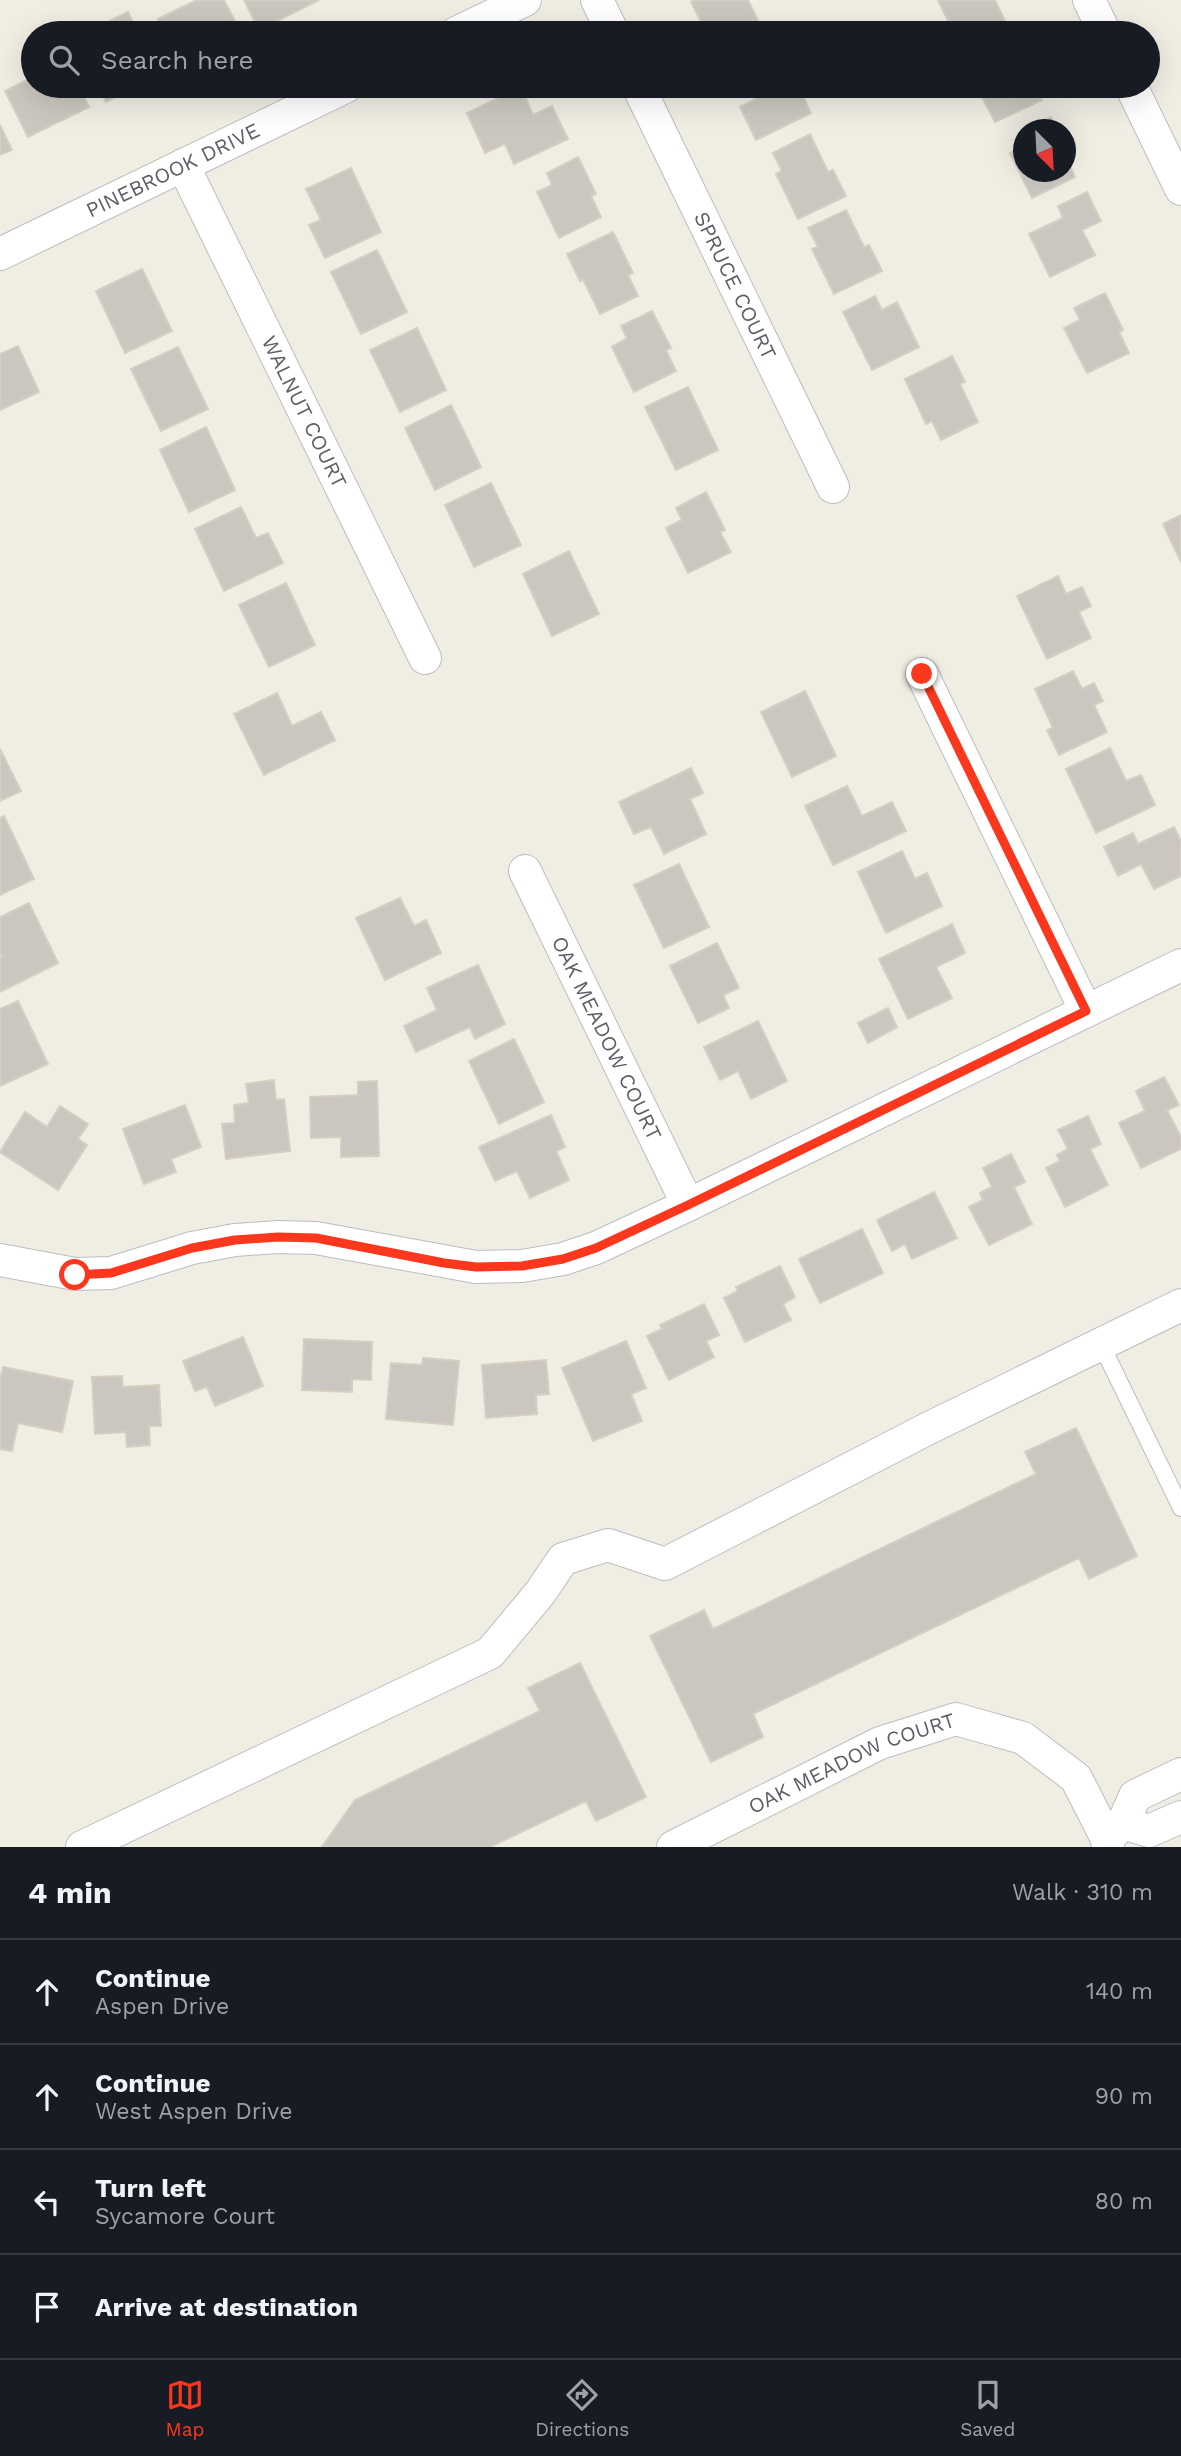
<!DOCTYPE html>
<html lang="en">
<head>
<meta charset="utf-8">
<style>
  body { margin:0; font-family:"Work Sans",sans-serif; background:#20242c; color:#f1f3f6 }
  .compass { position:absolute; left:1013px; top:119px; width:63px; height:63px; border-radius:50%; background:#171b24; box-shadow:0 7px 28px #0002; rotate:156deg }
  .stop { position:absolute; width:21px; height:21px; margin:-16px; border:5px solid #fb371e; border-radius:50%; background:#fff }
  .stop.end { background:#fb371e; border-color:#fff; box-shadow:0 2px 7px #0008 }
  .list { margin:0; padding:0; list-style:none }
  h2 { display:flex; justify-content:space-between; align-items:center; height:91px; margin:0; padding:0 28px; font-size:30px }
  h2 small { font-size:23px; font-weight:400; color:#9ea1a6 }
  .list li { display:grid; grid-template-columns:46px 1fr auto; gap:21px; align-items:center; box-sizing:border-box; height:105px; padding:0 28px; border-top:2px solid #363941 }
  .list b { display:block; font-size:26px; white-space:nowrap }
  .list p { margin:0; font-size:23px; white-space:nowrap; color:#9ea1a6 }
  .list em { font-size:23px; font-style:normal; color:#9ea1a6 }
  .icon { flex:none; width:38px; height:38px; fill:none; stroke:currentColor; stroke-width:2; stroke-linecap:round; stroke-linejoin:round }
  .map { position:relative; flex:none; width:1181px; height:1847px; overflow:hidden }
  .search { position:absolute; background:#171b24; box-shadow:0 7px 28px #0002; left:21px; right:21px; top:21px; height:77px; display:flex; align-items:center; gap:18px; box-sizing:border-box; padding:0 24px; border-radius:38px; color:#9ea1a6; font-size:26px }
  .sheet { height:511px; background:#171b24 }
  nav { display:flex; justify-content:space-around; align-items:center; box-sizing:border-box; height:98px; border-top:2px solid #363941; background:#171b24; font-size:19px; color:#9ea1a6 }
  nav a { display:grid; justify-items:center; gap:4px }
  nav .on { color:#fb371e }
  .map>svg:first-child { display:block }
  .building { fill:#cbc7c0; stroke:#d5cfc1; stroke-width:2 }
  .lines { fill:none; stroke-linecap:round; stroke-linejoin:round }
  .lane-casing { stroke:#bbbdc4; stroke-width:18 }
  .street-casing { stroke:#bbbdc4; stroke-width:34 }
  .lane { stroke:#fff; stroke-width:16 }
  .street { stroke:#fff; stroke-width:32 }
  .route { stroke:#fb371e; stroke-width:9 }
  .labels { text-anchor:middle; stroke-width:5; stroke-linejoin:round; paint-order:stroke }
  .street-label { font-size:21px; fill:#5b5f66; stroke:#fff }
</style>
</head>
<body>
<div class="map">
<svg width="1181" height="1847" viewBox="0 0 1181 1847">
  <rect width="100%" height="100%" fill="#f0ede3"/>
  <!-- building -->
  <g class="building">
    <path d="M197 0H224L241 33H165L158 19Z"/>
    <path d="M244 0H319L259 30Z"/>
    <path d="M695 0H748L764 33H707L691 2Z"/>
    <path d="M938 0H995L1006 23 985 33H954Z"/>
    <path d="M128 12 138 33H85Z"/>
    <path d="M33 77V86H78L89 107 28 137 5 91Z"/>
    <path d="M98 86H133L134 88 106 102Z"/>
    <path d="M750 86H798L811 113 756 140 740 107 756 99Z"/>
    <path d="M982 86H1035L1042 100 995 122 982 97 986 94Z"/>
    <path d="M521 87 533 115 552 106 568 139 514 164 505 144 485 153 467 113Z"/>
    <path d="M1051 117 1057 130H1026Z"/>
    <path d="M0 125 12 150 0 155Z"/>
    <path d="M810 134 828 172 833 170 846 196 798 219 776 174 782 171 773 153Z"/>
    <path d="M1024 146V172H1066V158L1075 177 1032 198 1010 153Z"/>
    <path d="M578 157 596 194 591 196 601 217 559 238 537 192 552 185 547 173Z"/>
    <path d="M351 168 381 232 325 258 309 225 321 220 306 189Z"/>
    <path d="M1087 192 1101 221 1082 230 1095 255 1050 277 1029 234 1063 218 1058 206Z"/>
    <path d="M846 210 864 247 869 245 882 271 834 294 812 249 818 247 808 228Z"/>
    <path d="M613 232 633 273 628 275 638 296 600 314 583 279 580 281 567 254Z"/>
    <path d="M377 250 407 312 361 334 331 272Z"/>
    <path d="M142 269 172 331 125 353 96 291Z"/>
    <path d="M1105 293 1123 330 1119 332 1129 353 1087 373 1064 328 1080 320 1074 308Z"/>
    <path d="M875 296 882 310 897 302 919 347 872 370 843 312Z"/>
    <path d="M652 311 671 348 666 350 676 371 634 392 612 347 627 338 621 326Z"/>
    <path d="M417 328 446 390 400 412 370 350Z"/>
    <path d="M18 346 39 392 0 410V354Z"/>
    <path d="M178 347 208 409 161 431 131 369Z"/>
    <path d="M952 356 965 382 960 384 978 422 941 440 932 421 926 424 905 379Z"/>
    <path d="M688 387 718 450 676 470 645 407Z"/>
    <path d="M451 405 481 467 435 490 405 428Z"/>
    <path d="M206 427 235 490 189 512 160 450Z"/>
    <path d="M491 483 521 545 474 567 445 505Z"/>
    <path d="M706 492 725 530 720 532 731 552 688 573 666 528 682 520 676 508Z"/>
    <path d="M241 507 256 538 268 533 283 563 224 591 195 529Z"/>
    <path d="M1181 515V562L1163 524Z"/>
    <path d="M569 551 599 614 552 636 523 574Z"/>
    <path d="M1058 576 1066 594 1082 587 1091 606 1079 612 1091 638 1047 659 1017 596Z"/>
    <path d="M286 583 315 645 269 667 239 605Z"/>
    <path d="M1073 671 1082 689 1094 683 1103 701 1094 705 1107 732 1059 755 1047 730 1053 728 1035 689Z"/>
    <path d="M805 691 836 756 792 777 761 712Z"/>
    <path d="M277 693 292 726 321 712 335 740 264 775 234 714Z"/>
    <path d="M1110 748 1126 781 1141 775 1155 805 1096 833 1066 769Z"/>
    <path d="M0 749 21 791 0 801Z"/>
    <path d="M691 768 703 793 690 799 706 834 664 854 651 827 634 834 619 802Z"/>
    <path d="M847 786 862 816 892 802 906 831 833 865 805 806Z"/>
    <path d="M4 816 34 879 0 895V818Z"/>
    <path d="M1174 827 1181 841V876L1154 889 1141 864 1118 876 1104 847 1133 833 1138 844Z"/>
    <path d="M902 851 915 879 927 873 942 906 886 933 858 872Z"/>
    <path d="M679 864 709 927 664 948 634 885Z"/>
    <path d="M400 898 414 926 426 920 441 953 385 980 356 918Z"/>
    <path d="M29 903 58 963 0 992V957L2 956 0 952V917Z"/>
    <path d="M952 924 965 953 936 967 952 998 908 1019 879 959Z"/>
    <path d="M717 943 739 988 723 995 729 1008 698 1023 670 966Z"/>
    <path d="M478 965 505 1024 475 1039 470 1027 416 1052 404 1026 437 1010 427 988Z"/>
    <path d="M18 1001 48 1064 0 1086V1009Z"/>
    <path d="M888 1008 897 1027 868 1043 858 1023Z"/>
    <path d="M758 1021 787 1081 751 1099 738 1071 720 1080 704 1047Z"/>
    <path d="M514 1039 544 1102 499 1124 469 1061Z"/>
    <path d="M1164 1077 1179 1105 1167 1110 1181 1137V1149L1141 1168 1119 1123 1145 1111 1136 1091Z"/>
    <path d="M274 1080 276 1100 284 1099 290 1151 226 1159 222 1124 235 1123 234 1105 249 1103 246 1084Z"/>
    <path d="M377 1081 379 1156 341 1157V1137L311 1138 310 1097 358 1095V1082Z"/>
    <path d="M185 1105 201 1147 171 1159 176 1172 144 1184 123 1129Z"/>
    <path d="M60 1106 88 1124 78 1139 87 1145 58 1190 0 1152 25 1112 47 1127Z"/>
    <path d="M551 1115 565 1147 556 1151 569 1180 530 1198 517 1171 495 1181 479 1147Z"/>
    <path d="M1088 1116 1101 1144 1090 1149 1108 1185 1065 1207 1046 1168 1060 1161 1057 1155 1068 1149 1058 1130Z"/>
    <path d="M1011 1154 1025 1182 1014 1187 1032 1224 989 1245 969 1207 983 1200 980 1193 992 1187 983 1168Z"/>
    <path d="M934 1192 957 1238 912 1259 905 1244 892 1251 877 1220Z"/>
    <path d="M862 1229 883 1273 820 1303 799 1259Z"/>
    <path d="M780 1266 795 1297 783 1304 791 1320 745 1342 724 1298 738 1291 736 1287Z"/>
    <path d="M704 1304 719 1335 706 1341 714 1357 669 1380 647 1336 662 1329 660 1325Z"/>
    <path d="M243 1337 263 1386 215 1406 207 1387 195 1391 183 1361Z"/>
    <path d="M304 1339 372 1342 371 1380 352 1379V1392L302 1390Z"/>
    <path d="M626 1341 646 1388 631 1394 642 1421 593 1441 562 1368Z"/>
    <path d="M423 1358 459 1361 453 1425 386 1419 391 1363 422 1365Z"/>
    <path d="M546 1360 549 1394 536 1395 537 1414 486 1418 482 1365Z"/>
    <path d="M3 1367 73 1381 62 1432 18 1423 12 1451 0 1449V1380Z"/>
    <path d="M122 1376 123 1387 159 1385 161 1426H149L150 1445 127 1447 126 1432 95 1434 92 1377Z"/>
    <path d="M1076 1428 1137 1556 1089 1579 1079 1558 753 1714 763 1737 711 1762 650 1636 704 1610 713 1629 1036 1474 1025 1452Z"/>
    <path d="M580 1663 646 1797 596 1821 586 1801 490 1847H322L355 1800 540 1711 528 1688Z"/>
  </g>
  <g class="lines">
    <!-- lane casing -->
    <g class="lane-casing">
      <path id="lane" d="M1101 1344 1181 1508"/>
    </g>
    <!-- street casing -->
    <g class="street-casing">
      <g id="street">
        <path d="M597 0 613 33"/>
        <path d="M1089 0 1105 33"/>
        <path d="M456 33 525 0"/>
        <path id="s1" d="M638 86 833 487"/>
        <path d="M1131 86 1181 189"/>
        <path id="s2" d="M183 165 425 658"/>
        <path id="s3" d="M0 254 347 86"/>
        <path d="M922 674 1086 1011"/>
        <path id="s4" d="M525 871 688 1205"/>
        <path d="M0 1260 75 1274 111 1273 192 1248 235 1240 278 1237 316 1238 476 1267 522 1266 563 1259 596 1248 688 1205 1181 965"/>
        <path d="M1123 1823 1149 1831 1181 1817"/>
        <path d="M1107 1839 1123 1823 1135 1796 1181 1774"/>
        <path d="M82 1847 490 1653 540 1593 563 1559 608 1545 665 1564 929 1428 1181 1305"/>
        <path id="s5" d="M673 1847 880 1743 956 1719 1023 1738 1076 1778 1107 1839 1108 1847"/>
      </g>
    </g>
    <!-- lane -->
    <use href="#lane" class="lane"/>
    <!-- street -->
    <use href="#street" class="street"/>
  </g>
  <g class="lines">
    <!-- route -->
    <path class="route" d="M75 1275 111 1273 192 1248 235 1240 278 1237 316 1238 444 1263 476 1267 522 1266 563 1259 596 1248 688 1205 1086 1011 922 674"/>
  </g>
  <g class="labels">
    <!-- street labels -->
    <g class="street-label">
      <text dy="7" stroke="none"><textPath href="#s3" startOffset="192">PINEBROOK DRIVE</textPath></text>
      <text dy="7" stroke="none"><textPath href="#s1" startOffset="222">SPRUCE COURT</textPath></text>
      <text dy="7" stroke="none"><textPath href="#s2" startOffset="275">WALNUT COURT</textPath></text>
      <text dy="7" stroke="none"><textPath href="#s4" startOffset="186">OAK MEADOW COURT</textPath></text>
      <text dy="7" stroke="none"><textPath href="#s5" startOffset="198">OAK MEADOW COURT</textPath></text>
    </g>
  </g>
</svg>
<svg class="compass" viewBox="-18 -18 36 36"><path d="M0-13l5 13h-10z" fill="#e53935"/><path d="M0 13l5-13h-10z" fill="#9ea1a6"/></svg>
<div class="stop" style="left:75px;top:1275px"></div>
<div class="stop end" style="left:922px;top:674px"></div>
<div class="search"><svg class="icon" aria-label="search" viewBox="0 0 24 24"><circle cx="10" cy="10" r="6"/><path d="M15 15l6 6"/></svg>Search here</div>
</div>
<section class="sheet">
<h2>4 min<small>Walk · 310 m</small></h2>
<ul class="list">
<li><svg class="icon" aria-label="ahead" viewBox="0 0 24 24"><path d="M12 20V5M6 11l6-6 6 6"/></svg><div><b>Continue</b><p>Aspen Drive</p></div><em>140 m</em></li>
<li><svg class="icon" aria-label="ahead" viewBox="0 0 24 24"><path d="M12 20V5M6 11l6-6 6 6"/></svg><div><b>Continue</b><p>West Aspen Drive</p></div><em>90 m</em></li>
<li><svg class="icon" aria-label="left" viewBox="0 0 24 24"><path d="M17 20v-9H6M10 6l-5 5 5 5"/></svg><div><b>Turn left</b><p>Sycamore Court</p></div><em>80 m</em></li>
<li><svg class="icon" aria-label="arrive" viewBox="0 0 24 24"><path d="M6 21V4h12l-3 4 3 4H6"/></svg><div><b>Arrive at destination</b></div></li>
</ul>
</section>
<nav>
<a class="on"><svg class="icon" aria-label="map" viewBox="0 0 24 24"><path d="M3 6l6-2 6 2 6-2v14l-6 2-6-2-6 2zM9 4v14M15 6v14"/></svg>Map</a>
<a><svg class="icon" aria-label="directions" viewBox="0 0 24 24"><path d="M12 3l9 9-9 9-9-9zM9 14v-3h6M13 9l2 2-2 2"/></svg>Directions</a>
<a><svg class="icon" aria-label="saved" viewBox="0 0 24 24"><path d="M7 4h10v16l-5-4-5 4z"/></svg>Saved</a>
</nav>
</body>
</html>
